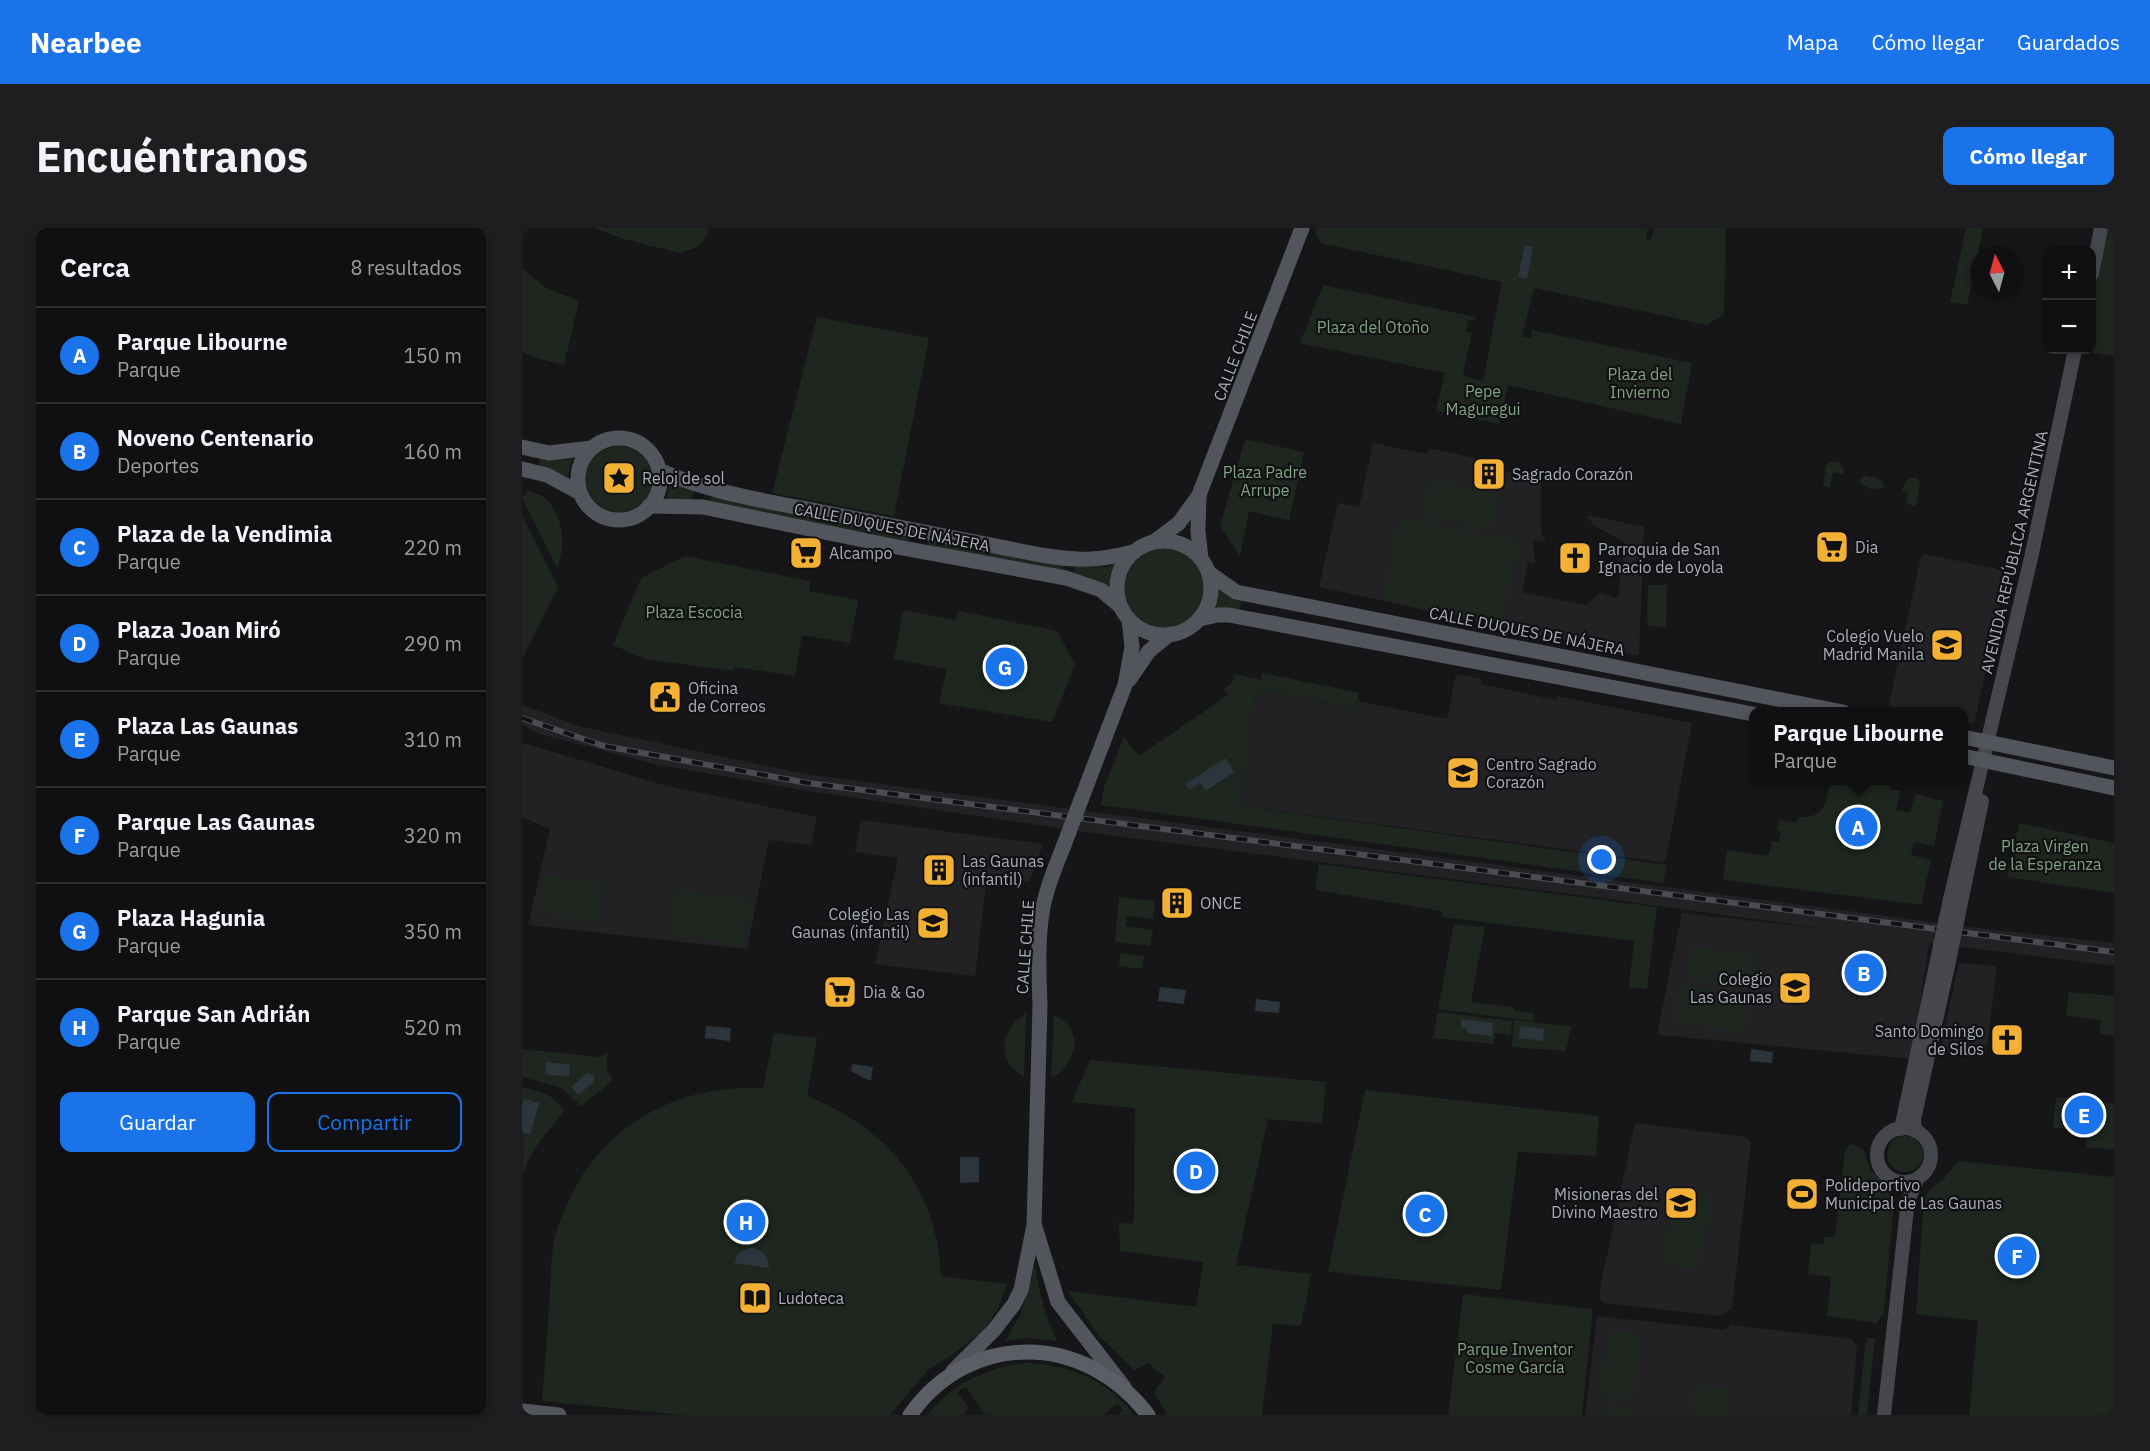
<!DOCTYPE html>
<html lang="es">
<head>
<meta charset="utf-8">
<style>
  body { margin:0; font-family:"IBM Plex Sans",sans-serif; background:#1e1e20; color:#f1f3f6 }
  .controls { position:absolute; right:18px; top:18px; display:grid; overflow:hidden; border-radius:12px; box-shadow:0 3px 9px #0003 }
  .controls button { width:54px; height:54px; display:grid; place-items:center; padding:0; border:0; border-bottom:2px solid #303032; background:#101012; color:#f1f3f6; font:30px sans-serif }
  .compass { position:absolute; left:1448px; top:18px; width:54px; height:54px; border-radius:50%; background:#101012; box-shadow:0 3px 9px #0003; rotate:354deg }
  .you { position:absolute; left:1080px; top:632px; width:21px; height:21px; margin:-15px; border:4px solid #fff; border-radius:50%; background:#1a73e8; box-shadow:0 0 0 9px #1a73e833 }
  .badge { display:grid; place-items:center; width:39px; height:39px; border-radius:50%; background:#1a73e8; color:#fff; font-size:20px; font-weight:700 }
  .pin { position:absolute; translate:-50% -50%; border:3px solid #fff; box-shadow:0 2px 6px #0006 }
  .popup { position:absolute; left:1227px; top:479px; width:219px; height:78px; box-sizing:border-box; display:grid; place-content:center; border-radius:12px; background:#101012; filter:drop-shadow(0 2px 4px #0005); font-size:20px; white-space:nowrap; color:#9c9d9f }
  .popup b { font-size:22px; color:#f1f3f6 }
  .popup::after { content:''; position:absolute; left:50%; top:100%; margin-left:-12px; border:12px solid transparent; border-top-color:#101012 }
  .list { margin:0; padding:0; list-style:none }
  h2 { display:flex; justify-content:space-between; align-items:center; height:78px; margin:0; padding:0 24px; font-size:26px }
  h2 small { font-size:20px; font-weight:400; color:#9c9d9f }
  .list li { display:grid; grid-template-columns:39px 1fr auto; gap:18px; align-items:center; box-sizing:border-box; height:96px; padding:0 24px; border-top:2px solid #303032 }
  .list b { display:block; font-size:22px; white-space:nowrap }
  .list p { margin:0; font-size:20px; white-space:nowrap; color:#9c9d9f }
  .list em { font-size:20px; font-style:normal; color:#9c9d9f }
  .actions { display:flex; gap:12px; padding:18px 24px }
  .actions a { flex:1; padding:14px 0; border:2px solid #1a73e8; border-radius:12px; text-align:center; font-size:21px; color:#1a73e8 }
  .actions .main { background:#1a73e8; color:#fff }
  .map { position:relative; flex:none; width:1592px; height:1187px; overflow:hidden; border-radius:12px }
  header { display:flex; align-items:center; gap:36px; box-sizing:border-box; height:84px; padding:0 30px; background:#1a73e8; color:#fff }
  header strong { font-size:28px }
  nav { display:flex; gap:33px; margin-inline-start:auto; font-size:21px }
  .intro { display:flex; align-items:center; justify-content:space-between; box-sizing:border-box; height:144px; padding:0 36px }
  h1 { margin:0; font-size:42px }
  .button { padding:15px 27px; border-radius:12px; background:#1a73e8; color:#fff; font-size:21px; font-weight:700 }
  main { display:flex; gap:36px; padding:0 36px }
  aside { flex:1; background:#101012; border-radius:12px; box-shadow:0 3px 9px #0003 }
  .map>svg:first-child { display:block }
  .built { fill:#222225 }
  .green { fill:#1e261f }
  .water { fill:#2c353c }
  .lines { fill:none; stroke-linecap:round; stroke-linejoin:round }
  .secondary { stroke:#45474d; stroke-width:14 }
  .primary { stroke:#53555c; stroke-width:15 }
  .trunk { stroke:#5b5e65; stroke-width:15 }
  .rail-casing { stroke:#4a4c52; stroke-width:6 }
  .rail { stroke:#111113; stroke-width:4; stroke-dasharray:11; stroke-linecap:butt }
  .secondary-bridge { stroke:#45474d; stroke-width:14 }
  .primary-bridge { stroke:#53555c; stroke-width:15 }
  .labels { text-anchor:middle; stroke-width:4.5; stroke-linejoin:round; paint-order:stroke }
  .park-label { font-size:16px; fill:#7fa381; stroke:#111113 }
  .street-label { font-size:16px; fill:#a8adb8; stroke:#111113 }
  .poi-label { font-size:16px; fill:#a8adb8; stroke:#111113; text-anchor:start }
</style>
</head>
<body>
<header>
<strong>Nearbee</strong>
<nav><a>Mapa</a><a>Cómo llegar</a><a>Guardados</a></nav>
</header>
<div class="intro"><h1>Encuéntranos</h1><a class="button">Cómo llegar</a></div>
<main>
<aside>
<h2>Cerca<small>8 resultados</small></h2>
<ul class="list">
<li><span class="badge">A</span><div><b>Parque Libourne</b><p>Parque</p></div><em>150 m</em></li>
<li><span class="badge">B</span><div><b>Noveno Centenario</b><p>Deportes</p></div><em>160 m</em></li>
<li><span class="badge">C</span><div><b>Plaza de la Vendimia</b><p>Parque</p></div><em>220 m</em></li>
<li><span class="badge">D</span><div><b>Plaza Joan Miró</b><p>Parque</p></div><em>290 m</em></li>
<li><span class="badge">E</span><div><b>Plaza Las Gaunas</b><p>Parque</p></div><em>310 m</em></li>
<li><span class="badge">F</span><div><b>Parque Las Gaunas</b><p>Parque</p></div><em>320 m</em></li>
<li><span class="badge">G</span><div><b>Plaza Hagunia</b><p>Parque</p></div><em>350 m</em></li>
<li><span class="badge">H</span><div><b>Parque San Adrián</b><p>Parque</p></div><em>520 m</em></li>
</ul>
<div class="actions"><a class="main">Guardar</a><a>Compartir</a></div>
</aside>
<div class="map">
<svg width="1592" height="1187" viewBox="0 0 1592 1187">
  <rect width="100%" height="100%" fill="#161618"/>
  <!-- built -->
  <g class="built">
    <path d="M851 215 905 226 907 220 957 231 956 237 1019 250V304L1024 314 1011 312 1013 335 1006 334 1000 364 1064 377 1078 365 1096 371 1103 314 1069 296 1070 294 1065 290 1066 287 1122 299 1117 428 797 359 816 275 837 279Z"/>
    <path d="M1403 326 1481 342 1484 347 1453 493 1449 496 1441 494V484L1387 483 1370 480 1367 476 1399 329Z"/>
    <path d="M934 446 959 451V456L1035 472V468L1170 495 1144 632 1140 634 717 578 734 468 744 462 833 482 836 473 925 491Z"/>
    <path d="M0 477 60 499 283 546 1456 700 1592 715V738L1407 715 1390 831 1139 807 1135 806 1160 685 1311 702 1086 671 571 605 293 564 136 537 18 506 0 497Z"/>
    <path d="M2 515 141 557 295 589 289 617 247 612 225 721 6 697 28 601 0 589V521Z"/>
    <path d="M339 592 521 616 507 654 465 649 453 748 353 736 376 630 333 624Z"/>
    <path d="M1437 735 1475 738 1464 827 1418 823Z"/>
    <path d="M1113 895 1225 909 1229 914 1210 1080 1198 1088 1082 1075 1077 1069 1080 1050Z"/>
    <path d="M1075 1088 1202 1102 1210 1097 1329 1111 1335 1118 1329 1187H1063Z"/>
  </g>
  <!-- green -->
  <g class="green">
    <path d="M72 0H187L182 13 173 20 157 25 99 10Z"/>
    <path d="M794 0H1126L1124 11 1129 12 1132 1 1127 0H1204L1202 86 1185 97 1012 60 1000 109 1009 110 1010 102 1170 135 1159 196 986 157 977 196 914 183 923 145 778 115 801 57 954 89 953 93 946 92 944 104 950 105 941 145 944 149 961 153 980 54 799 15 793 4Z"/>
    <path d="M1444 0H1461L1445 77 1428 74Z"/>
    <path d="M1579 0H1592V128L1556 122H1570V46Z"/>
    <path d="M0 41 23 59 57 73 42 137 11 129 0 123Z"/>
    <path d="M295 89 407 110 372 288 250 265Z"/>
    <path d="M723 211 782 224 767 292 727 283 718 328 698 298Z"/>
    <circle cx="97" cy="251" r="33"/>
    <path d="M18 230 32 232 50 231 46 249 17 238Z"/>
    <path d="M1308 233 1318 235 1322 244 1321 246 1311 244 1308 260 1301 258 1304 238Z"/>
    <path d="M1342 248 1355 250 1361 254 1362 259C1354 264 1342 261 1337 252Z"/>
    <path d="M1389 250H1395L1398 254 1394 278 1384 276 1386 264 1380 263 1384 253Z"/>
    <path d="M909 252 978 267 970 301 901 287Z"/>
    <path d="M148 253 172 262 169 272 144 273Z"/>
    <path d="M6 263C10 264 16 266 20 268 41 283 45 318 35 340L0 270Z"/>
    <path d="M190 265 389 306 386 314 187 274Z"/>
    <path d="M0 287 36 359 0 431Z"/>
    <path d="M878 289 997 314 979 396 860 371Z"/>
    <path d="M407 310 542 335 540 344 405 319Z"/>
    <circle cx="643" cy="360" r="40"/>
    <path d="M163 328 288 353 287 363 336 372 328 415 280 407 273 448 213 439 211 443 123 431 91 417 119 350Z"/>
    <path d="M598 334 590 346 589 364 578 354 552 345 553 337 585 339Z"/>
    <path d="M695 357 720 370 718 383 686 384 694 369Z"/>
    <path d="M1126 357H1145L1144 399 1125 398Z"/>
    <path d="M381 382 433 392 436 383 535 403 553 437 530 494 417 475 425 441 372 431Z"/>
    <path d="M741 445 837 465 834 482 744 462 734 468 717 578 1145 637 1141 655 579 577 582 559 602 509 617 528 706 467 702 461 710 455 712 446 739 452Z"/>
    <path d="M1308 553H1369L1367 561 1378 563 1374 582 1388 585 1393 566 1421 573 1412 618 1392 614 1389 627 1409 632 1399 677 1201 652 1205 622 1246 628 1250 613 1257 614 1259 604 1255 602 1257 592 1273 595 1278 589C1304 590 1304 574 1308 553Z"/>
    <path d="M1497 595 1592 615V665L1485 649Z"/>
    <path d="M797 636 1135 679 1125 761 1107 760 1112 713 920 689V683L793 662Z"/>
    <path d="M20 647 81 655 76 693 15 685Z"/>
    <path d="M155 662 228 673 222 717 149 706Z"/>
    <path d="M597 669 633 673 631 691 605 688 604 698 631 702 628 718 593 714Z"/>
    <path d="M932 696 963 699 949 774 990 779 993 783 1011 785V793L916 781Z"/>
    <path d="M1168 718 1233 726 1230 759 1164 752Z"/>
    <path d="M598 725 622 728 620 741 597 738Z"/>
    <path d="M1156 758 1229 766 1224 804 1152 795Z"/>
    <path d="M1547 764 1592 768V808L1577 806 1579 792 1544 788Z"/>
    <path d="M916 784 990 793 989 807 973 805 972 816 911 810Z"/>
    <path d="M504 785 502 849C473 833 478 801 504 785Z"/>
    <path d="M532 787C536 789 541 792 544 795 562 814 548 840 529 850Z"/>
    <path d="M992 792 1049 798 1044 823 990 819Z"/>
    <path d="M252 805 295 810 285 868C364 899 416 960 419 1048L485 1056 476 1080 462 1102 431 1126 406 1142 368 1187H160L20 1173C23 1136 26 1100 28 1063 29 1047 29 1029 32 1013 35 998 41 984 48 970 84 894 159 856 241 860Z"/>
    <path d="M0 821 79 829 85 825V842L91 852 59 878 40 860 0 849Z"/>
    <path d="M568 832 804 854 800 895 746 891 714 1037 789 1046 779 1098 751 1096 740 1187H645L632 1164 643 1149 626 1135 612 1142 577 1108 546 1063 674 1079 681 1034 598 1023 597 994 611 996 612 991 613 880 550 874Z"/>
    <path d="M0 859 25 866 43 882C27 902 9 921 1 945Z"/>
    <path d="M843 862 1077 888 1074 928 996 924 979 1062 806 1044Z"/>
    <path d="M1536 869 1592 876V922L1564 919 1565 903 1533 900 1531 898 1534 871Z"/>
    <circle cx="1383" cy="926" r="18"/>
    <path d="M1328 916 1341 921 1349 943 1367 960 1372 974 1362 1084 1355 1095 1305 1088 1309 1049 1286 1046 1289 1015 1301 1016 1303 1009H1313L1323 923Z"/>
    <path d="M1436 933 1592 949V1187H1447L1456 1093 1394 1086 1402 970 1407 962 1420 953Z"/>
    <path d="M1155 961 1191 969 1175 1042 1140 1035Z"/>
    <path d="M513 1037C517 1064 523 1088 535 1113L503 1110 483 1113 499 1086Z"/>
    <path d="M941 1066 1071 1081 1060 1187H926Z"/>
    <path d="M1086 1103 1119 1106 1113 1170 1079 1167Z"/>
    <path d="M1344 1110H1353L1345 1187H1336Z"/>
    <path d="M502 1135C546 1136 585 1151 612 1187H596L601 1182 595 1175 582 1187H463L444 1159 435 1164 446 1179 442 1187H406C429 1156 464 1140 502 1135Z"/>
    <path d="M1171 1157 1209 1161 1207 1187H1168Z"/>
    <path d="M1079 1176 1112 1179 1111 1187H1078Z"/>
  </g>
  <!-- water -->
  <g class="water">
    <path d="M1003 17 1011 19 1005 51 996 49Z"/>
    <path d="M703 530 712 544 684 563 678 555 667 562 664 556Z"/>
    <path d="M638 759 664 762 662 776 636 773Z"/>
    <path d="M734 771 758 774 757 785 733 783Z"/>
    <path d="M939 791 971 795 970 808 945 805V800L939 799Z"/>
    <path d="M184 798 209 800 208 813 183 810Z"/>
    <path d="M998 798 1022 801 1021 813 997 810Z"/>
    <path d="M1229 821 1251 824 1250 835 1228 833Z"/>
    <path d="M24 834 48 837 47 849 23 846Z"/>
    <path d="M330 836 351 839 349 852H346L329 843Z"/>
    <path d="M65 845 72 847V854L56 867 49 859Z"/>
    <path d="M2 871 17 875 8 907 0 904V877Z"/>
    <path d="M438 929H457V954L438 955Z"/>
    <path d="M227 1020C240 1020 246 1027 247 1040L212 1035C214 1027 218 1022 227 1020Z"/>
  </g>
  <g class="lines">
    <!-- secondary -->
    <g class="secondary">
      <path d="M1570 46 1579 0"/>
      <path d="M1428 671 1509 330 1553 122"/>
      <path d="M1436 689 1460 573"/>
      <circle cx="1382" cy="927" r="27"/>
      <path d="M1379 901 1414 737"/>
      <path d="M1393 903 1392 891 1395 878 1426 738"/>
      <path d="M1362 1187 1386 972 1396 950"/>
    </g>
    <!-- primary -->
    <g class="primary">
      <circle cx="97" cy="251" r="41"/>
      <path d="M0 219 27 225 70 220"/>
      <path d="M0 241 25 247 58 265"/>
      <path d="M137 242C188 265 245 273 300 284 373 299 446 313 519 327 554 333 577 333 611 324"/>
      <path d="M677 268 676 303 679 331"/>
      <path d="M127 278 181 279 375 319 544 350 579 362 598 378"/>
      <circle cx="642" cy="360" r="47"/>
      <path d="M633 313 657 295 677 267 780 0"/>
      <path d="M687 345 714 364 1321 484"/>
      <path d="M677 391 696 387H707L1231 486"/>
      <path d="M607 452 627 423 648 406"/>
      <path d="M1441 509 1592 540"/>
      <path d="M1441 528 1592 560"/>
      <path d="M559 572 603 457 610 419 607 391"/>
      <path d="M513 999 536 1074 602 1159"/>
      <path d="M431 1143 472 1102 492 1076 499 1062 512 997 518 778C517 746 515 711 521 679 525 658 534 637 542 617"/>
      <path d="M0 1183 37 1187"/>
    </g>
    <!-- trunk -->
    <path class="trunk" d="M388 1187C449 1101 564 1105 626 1187"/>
    <!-- rail casing -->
    <g class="rail-casing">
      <path id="rail" d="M0 490 82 518 286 555 1592 724"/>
    </g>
    <!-- rail -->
    <use href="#rail" class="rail"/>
    <!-- secondary-bridge -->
    <g class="secondary-bridge">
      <path d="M1414 737 1428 671"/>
      <path d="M1426 738 1436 689"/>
    </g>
    <!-- primary-bridge -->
    <path class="primary-bridge" d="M542 617 559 572"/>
  </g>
  <!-- icons -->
  <defs>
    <g id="building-square" transform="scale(1.725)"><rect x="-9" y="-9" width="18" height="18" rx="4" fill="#f2b134" stroke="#111113"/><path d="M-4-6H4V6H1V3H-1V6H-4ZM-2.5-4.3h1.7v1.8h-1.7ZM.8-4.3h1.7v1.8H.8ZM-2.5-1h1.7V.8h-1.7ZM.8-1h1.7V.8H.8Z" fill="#111"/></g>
    <g id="sight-square" transform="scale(1.725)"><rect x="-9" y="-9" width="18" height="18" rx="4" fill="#f2b134" stroke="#111113"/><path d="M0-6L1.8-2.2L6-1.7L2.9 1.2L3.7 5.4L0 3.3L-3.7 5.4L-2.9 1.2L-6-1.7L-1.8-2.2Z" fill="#111"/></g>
    <g id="supermarket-square" transform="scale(1.725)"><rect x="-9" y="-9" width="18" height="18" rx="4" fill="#f2b134" stroke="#111113"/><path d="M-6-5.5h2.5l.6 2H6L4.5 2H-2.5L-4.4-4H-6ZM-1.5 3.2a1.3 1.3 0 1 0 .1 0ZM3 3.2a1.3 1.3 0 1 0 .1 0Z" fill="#111"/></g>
    <g id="church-square" transform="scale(1.725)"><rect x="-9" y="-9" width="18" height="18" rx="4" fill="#f2b134" stroke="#111113"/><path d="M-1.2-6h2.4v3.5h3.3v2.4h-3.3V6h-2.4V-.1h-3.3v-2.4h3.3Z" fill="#111"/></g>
    <g id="school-square" transform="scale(1.725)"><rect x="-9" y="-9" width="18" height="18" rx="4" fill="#f2b134" stroke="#111113"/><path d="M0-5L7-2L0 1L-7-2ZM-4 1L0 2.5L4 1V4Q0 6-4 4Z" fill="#111"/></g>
    <g id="civic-square" transform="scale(1.725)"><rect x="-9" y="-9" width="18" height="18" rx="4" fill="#f2b134" stroke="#111113"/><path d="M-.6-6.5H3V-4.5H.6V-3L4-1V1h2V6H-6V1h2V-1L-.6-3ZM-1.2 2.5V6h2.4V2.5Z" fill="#111"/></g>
    <g id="university-square" transform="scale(1.725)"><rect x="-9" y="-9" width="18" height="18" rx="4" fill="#f2b134" stroke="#111113"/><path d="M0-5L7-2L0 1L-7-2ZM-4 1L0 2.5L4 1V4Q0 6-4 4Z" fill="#111"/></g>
    <g id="stadium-square" transform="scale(1.725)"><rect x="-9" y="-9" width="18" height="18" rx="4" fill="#f2b134" stroke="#111113"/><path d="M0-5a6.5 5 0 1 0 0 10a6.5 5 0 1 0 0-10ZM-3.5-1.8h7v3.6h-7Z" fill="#111"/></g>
    <g id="library-square" transform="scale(1.725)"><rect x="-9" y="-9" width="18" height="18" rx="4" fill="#f2b134" stroke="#111113"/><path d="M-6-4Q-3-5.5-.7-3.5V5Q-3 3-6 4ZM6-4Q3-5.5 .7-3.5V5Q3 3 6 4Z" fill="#111"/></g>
  </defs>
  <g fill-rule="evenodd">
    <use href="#building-square" x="967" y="246"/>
    <use href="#sight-square" x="97" y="250"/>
    <use href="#supermarket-square" x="1310" y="319"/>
    <use href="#supermarket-square" x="284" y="325"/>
    <use href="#church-square" x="1053" y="330"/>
    <use href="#school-square" x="1425" y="417"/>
    <use href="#civic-square" x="143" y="469"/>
    <use href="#university-square" x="941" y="545"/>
    <use href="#building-square" x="417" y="642"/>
    <use href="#building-square" x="655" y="675"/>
    <use href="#school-square" x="411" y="695"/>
    <use href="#school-square" x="1273" y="760"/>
    <use href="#supermarket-square" x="318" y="764"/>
    <use href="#church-square" x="1485" y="812"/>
    <use href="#stadium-square" x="1280" y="966"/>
    <use href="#school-square" x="1159" y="975"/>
    <use href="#library-square" x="233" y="1070"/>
  </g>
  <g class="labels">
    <!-- park labels -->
    <g class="park-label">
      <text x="851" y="105">Plaza del Otoño</text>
      <text x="1118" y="152">Plaza del<tspan x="1118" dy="18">Invierno</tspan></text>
      <text x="961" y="169">Pepe<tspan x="961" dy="18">Maguregui</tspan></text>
      <text x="743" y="250">Plaza Padre<tspan x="743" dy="18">Arrupe</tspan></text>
      <text x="172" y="390">Plaza Escocia</text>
      <text x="1523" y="624">Plaza Virgen<tspan x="1523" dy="18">de la Esperanza</tspan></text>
      <text x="993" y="1127">Parque Inventor<tspan x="993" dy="18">Cosme García</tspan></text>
    </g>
    <!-- street labels -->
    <g class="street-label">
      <text transform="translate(713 128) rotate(-69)" y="6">CALLE CHILE</text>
      <text transform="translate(370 299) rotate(11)" y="6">CALLE DUQUES DE NÁJERA</text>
      <text transform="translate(1492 324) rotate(-77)" y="6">AVENIDA REPÚBLICA ARGENTINA</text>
      <text transform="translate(1005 403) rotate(11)" y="6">CALLE DUQUES DE NÁJERA</text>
      <text transform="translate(503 719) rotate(-86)" y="6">CALLE CHILE</text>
    </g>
    <!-- poi labels -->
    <g class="poi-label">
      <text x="990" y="252">Sagrado Corazón</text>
      <text x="120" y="256">Reloj de sol</text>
      <text x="1333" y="325">Dia</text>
      <text x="1076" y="327">Parroquia de San<tspan x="1076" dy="18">Ignacio de Loyola</tspan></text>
      <text x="307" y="331">Alcampo</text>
      <text x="1402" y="414" text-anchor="end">Colegio Vuelo<tspan x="1402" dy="18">Madrid Manila</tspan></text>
      <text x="166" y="466">Oficina<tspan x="166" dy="18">de Correos</tspan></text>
      <text x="964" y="542">Centro Sagrado<tspan x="964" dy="18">Corazón</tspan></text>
      <text x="440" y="639">Las Gaunas<tspan x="440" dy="18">(infantil)</tspan></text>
      <text x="678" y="681">ONCE</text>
      <text x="388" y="692" text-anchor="end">Colegio Las<tspan x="388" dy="18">Gaunas (infantil)</tspan></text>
      <text x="1250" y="757" text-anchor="end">Colegio<tspan x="1250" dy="18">Las Gaunas</tspan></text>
      <text x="341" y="770">Dia &amp; Go</text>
      <text x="1462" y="809" text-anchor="end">Santo Domingo<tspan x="1462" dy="18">de Silos</tspan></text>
      <text x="1303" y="963">Polideportivo<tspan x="1303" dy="18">Municipal de Las Gaunas</tspan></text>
      <text x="1136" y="972" text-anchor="end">Misioneras del<tspan x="1136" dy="18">Divino Maestro</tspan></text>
      <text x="256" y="1076">Ludoteca</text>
    </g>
  </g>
</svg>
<div class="controls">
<button>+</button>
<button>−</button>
</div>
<svg class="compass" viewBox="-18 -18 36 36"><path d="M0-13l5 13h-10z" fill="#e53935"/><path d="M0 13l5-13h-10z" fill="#9c9d9f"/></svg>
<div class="you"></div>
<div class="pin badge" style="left:1336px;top:599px">A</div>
<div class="popup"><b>Parque Libourne</b>Parque</div>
<div class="pin badge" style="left:1342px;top:745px">B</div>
<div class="pin badge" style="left:903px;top:986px">C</div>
<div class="pin badge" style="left:674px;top:943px">D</div>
<div class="pin badge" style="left:1562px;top:887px">E</div>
<div class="pin badge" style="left:1495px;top:1028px">F</div>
<div class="pin badge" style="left:483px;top:439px">G</div>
<div class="pin badge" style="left:224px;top:994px">H</div>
</div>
</main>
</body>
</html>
